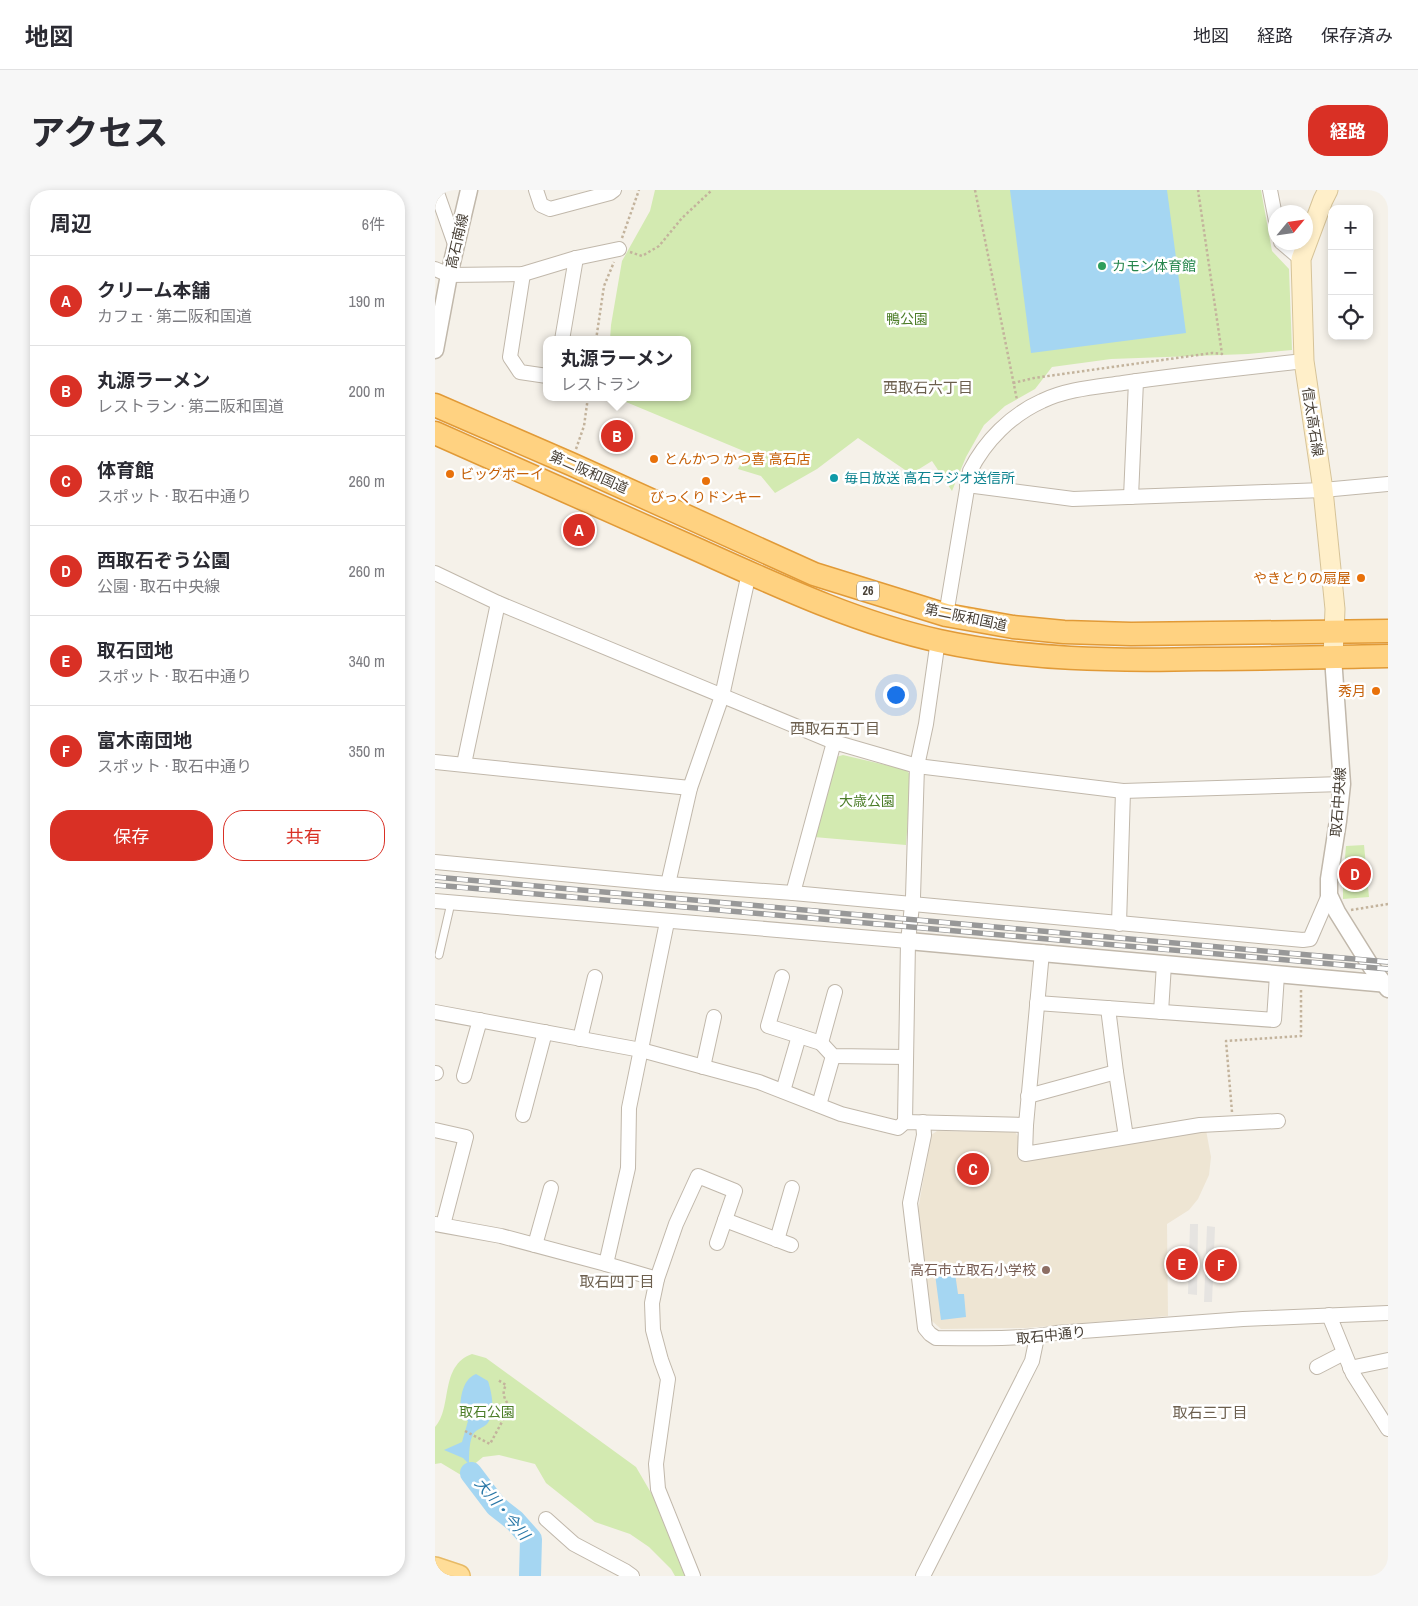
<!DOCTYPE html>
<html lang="ja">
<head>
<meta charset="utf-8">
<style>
  body { margin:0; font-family:"Archivo Narrow","Noto Sans JP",sans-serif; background:#f7f7f7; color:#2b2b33 }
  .controls { position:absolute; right:15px; top:15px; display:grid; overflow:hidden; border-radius:10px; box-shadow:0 2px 8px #0003 }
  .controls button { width:45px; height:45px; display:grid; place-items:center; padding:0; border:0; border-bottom:1px solid #e1e1e2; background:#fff; color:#2b2b33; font:25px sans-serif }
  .compass { position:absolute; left:833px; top:15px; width:45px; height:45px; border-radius:50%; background:#fff; box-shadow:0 2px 8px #0003; rotate:61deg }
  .you { position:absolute; left:460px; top:504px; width:18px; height:18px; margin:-12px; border:4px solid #fff; border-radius:50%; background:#1a73e8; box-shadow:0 0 0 8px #1a73e833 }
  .badge { display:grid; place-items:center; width:32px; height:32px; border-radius:50%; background:#d93025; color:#fff; font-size:16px; font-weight:700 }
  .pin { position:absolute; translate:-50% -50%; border:2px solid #fff; box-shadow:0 1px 5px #0006 }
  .popup { position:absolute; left:108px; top:146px; width:148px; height:65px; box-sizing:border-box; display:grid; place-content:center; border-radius:10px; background:#fff; filter:drop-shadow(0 1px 4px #0005); font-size:16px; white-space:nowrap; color:#7c7c81 }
  .popup b { font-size:19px; color:#2b2b33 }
  .popup::after { content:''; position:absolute; left:50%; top:100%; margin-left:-10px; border:10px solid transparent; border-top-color:#fff }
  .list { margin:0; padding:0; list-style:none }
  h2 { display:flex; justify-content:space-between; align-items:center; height:65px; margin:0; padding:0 20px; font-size:21px }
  h2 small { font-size:16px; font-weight:400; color:#7c7c81 }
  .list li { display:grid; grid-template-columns:32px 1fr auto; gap:15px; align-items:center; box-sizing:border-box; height:90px; padding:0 20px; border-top:1px solid #e1e1e2 }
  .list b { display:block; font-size:19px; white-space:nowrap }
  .list p { margin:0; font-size:16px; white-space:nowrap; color:#7c7c81 }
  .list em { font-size:16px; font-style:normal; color:#7c7c81 }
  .actions { display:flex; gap:10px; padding:15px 20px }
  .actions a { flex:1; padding:11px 0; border:1px solid #d93025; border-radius:20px; text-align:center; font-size:18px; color:#d93025 }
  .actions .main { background:#d93025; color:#fff }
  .icon { flex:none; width:28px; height:28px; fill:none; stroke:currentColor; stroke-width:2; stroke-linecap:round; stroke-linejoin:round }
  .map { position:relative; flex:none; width:953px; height:1386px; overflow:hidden; border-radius:20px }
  header { display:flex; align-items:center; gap:30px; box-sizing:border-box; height:70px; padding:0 25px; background:#fff; border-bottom:1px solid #e1e1e2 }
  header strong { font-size:24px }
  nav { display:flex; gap:28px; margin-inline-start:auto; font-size:18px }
  .intro { display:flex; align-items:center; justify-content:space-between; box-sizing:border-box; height:120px; padding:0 30px }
  h1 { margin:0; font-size:35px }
  .button { padding:12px 22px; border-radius:20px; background:#d93025; color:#fff; font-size:18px; font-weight:700 }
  main { display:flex; gap:30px; padding:0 30px }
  aside { flex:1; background:#fff; border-radius:20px; box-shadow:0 2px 8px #0003 }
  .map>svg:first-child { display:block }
  .education { fill:#eee5d3 }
  .green { fill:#d3eab1 }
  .parking { fill:#e6e4e1 }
  .water { fill:#a5d6f2 }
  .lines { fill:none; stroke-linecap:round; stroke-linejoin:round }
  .river { stroke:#a5d6f2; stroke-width:22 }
  .service-casing { stroke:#c1b8ab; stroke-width:9 }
  .minor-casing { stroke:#c1b8ab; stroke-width:16 }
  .tertiary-casing { stroke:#c1b8ab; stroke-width:19 }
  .secondary-casing { stroke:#d6c398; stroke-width:21 }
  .primary-casing { stroke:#e7ba65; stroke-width:24 }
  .trunk-casing { stroke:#e19a37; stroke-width:25 }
  .path { stroke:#c3b39c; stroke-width:2.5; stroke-dasharray:2.5 2.5; stroke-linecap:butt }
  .service { stroke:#fff; stroke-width:7 }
  .minor { stroke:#fff; stroke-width:14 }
  .tertiary { stroke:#fff; stroke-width:16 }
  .secondary { stroke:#ffefc9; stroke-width:19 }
  .primary { stroke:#ffdd98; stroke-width:21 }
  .trunk { stroke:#ffd281; stroke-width:22 }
  .rail-casing { stroke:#989898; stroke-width:5.5 }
  .rail { stroke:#fff; stroke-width:4; stroke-dasharray:11; stroke-linecap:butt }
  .leisure-dot { fill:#2e9e5b; stroke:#fff; stroke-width:2 }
  .food-dot { fill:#e8710a; stroke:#fff; stroke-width:2 }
  .culture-dot { fill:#0f9aa8; stroke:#fff; stroke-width:2 }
  .education-dot { fill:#8d6e63; stroke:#fff; stroke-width:2 }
  .labels { text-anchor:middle; stroke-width:5; stroke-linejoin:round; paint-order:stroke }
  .shield { fill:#fff; stroke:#807a73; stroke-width:1 }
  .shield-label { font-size:12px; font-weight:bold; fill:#494137 }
  .street-label { font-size:14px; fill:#494137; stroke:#fff }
  .leisure-label { font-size:14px; fill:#27864d; stroke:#fff; text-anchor:start }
  .park-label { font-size:14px; fill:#4c7d28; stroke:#fff }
  .food-label { font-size:14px; fill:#c56008; stroke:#fff; text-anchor:start }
  .culture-label { font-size:14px; fill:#0d838f; stroke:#fff; text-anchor:start }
  .education-label { font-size:14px; fill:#785e54; stroke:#fff; text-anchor:end }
  .neighbourhood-label { font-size:15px; fill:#6c5f4e; stroke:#fff }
  .water-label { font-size:15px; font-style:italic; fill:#2a78a7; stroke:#fff }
</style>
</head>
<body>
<header>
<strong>地図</strong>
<nav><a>地図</a><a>経路</a><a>保存済み</a></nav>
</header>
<div class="intro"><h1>アクセス</h1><a class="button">経路</a></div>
<main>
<aside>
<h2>周辺<small>6件</small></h2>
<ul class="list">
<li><span class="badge">A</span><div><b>クリーム本舗</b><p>カフェ · 第二阪和国道</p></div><em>190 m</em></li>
<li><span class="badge">B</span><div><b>丸源ラーメン</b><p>レストラン · 第二阪和国道</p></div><em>200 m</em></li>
<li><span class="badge">C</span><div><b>体育館</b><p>スポット · 取石中通り</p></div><em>260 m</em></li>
<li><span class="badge">D</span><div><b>西取石ぞう公園</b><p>公園 · 取石中央線</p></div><em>260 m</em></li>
<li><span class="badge">E</span><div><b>取石団地</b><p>スポット · 取石中通り</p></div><em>340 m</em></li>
<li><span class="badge">F</span><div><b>富木南団地</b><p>スポット · 取石中通り</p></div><em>350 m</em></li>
</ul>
<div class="actions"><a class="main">保存</a><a>共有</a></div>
</aside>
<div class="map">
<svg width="953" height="1386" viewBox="0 0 953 1386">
  <rect width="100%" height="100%" fill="#f5f1e9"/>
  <!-- education -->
  <path class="education" d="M771 940 776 967 774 985 763 1009 754 1020 732 1034 733 1126 591 1138 506 1139 497 1131 482 1026 496 945 502 941 580 942 584 948 585 963Z"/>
  <!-- green -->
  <g class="green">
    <path d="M220 0H826L837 61 854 79 857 160 813 164 676 169 617 177 600 199 570 216 549 235 531 267 517 301 497 271 476 284 423 248 382 279 340 303 326 286 303 279 311 262 179 207H252V150H175L176 135 187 71 215 21Z"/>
    <path d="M408 565 472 580 476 587 471 655 379 647 401 567Z"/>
    <path d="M929 655 934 707 908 709V692L911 656Z"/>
    <path d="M37 1164 51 1168 201 1277 219 1308 253 1386H240L236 1379 214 1357 195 1344 160 1332 111 1293 100 1274 64 1265 48 1267 26 1285 6 1273 0 1274V1237C18 1218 4 1176 37 1164Z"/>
  </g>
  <!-- parking -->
  <g class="parking">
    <path d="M755 1034H763L762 1105 753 1104Z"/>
    <path d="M772 1036 780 1037 777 1112H769Z"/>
  </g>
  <!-- water -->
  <g class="water">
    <path d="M575 0H732L751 143 596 163Z"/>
    <path d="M520 1083 523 1104H529L531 1127 506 1130 500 1084Z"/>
    <path d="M41 1184 53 1191C57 1203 61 1224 52 1234 48 1238 42 1239 39 1243 34 1249 34 1266 34 1274L28 1268 9 1260 27 1252 33 1231 25 1225C25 1211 26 1190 41 1184Z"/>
  </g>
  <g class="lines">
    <!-- river -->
    <path class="river" d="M36 1283 61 1316 80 1331 96 1349 95 1386"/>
    <!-- service casing -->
    <g class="service-casing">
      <path id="service" d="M4 765 16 713"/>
    </g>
    <!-- minor casing -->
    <g class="minor-casing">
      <g id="minor">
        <path d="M1 0 21 57"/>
        <path d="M101 0 106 15 115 19 175 3 179 0"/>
        <path d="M835 0 841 31"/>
        <path d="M846 52 866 69"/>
        <path d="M0 79 14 85 88 84 141 68 184 59"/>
        <path d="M88 84 75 167 85 182 112 186"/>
        <path d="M127 150 141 68"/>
        <path d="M532 295 638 309 888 300 953 294"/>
        <path d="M696 307 701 191"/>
        <path d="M0 383 63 413 399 552 482 576 688 601 907 594"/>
        <path d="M511 425 535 281C550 251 576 225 607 211 632 199 661 197 688 193 748 184 808 178 869 171"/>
        <path d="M0 572 255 598"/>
        <path d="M29 574 63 413"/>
        <path d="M0 672 233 694 358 703 868 750 875 749 894 705"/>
        <path d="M233 694 255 598 287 506 314 383"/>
        <path d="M358 703 399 552"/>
        <path d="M0 711 473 751"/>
        <path d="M684 734 688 601"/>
        <path d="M347 787 333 836 386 853 400 802"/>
        <path d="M602 813 839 830 842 785"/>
        <path d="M673 818 681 882 691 947"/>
        <path d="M0 822 206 860 324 892 406 924 463 938 470 932 591 935 607 762"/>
        <path d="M726 822 729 774"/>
        <path d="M145 849 160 787"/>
        <path d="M386 853 398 866 471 867"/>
        <path d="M268 877 279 827"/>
        <path d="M0 883H1"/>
        <path d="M29 886 45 830"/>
        <path d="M348 901 364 846"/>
        <path d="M593 906 681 882"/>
        <path d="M384 915 398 866"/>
        <path d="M88 925 110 842"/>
        <path d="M470 932 473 751 478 707 482 576 491 534 503 450"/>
        <path d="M488 932 489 945 475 1013 490 1138 495 1144 501 1148C542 1148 582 1150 621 1143L808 1129 953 1123"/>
        <path d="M591 935 590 964 765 935 843 931"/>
        <path d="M0 940 31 947 8 1035"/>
        <path d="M290 1030 356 1055"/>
        <path d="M0 1034 66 1046 171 1074 222 1089"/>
        <path d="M342 1050 357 998"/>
        <path d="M100 1055 116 998"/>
        <path d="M171 1074 193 978 194 918 232 732"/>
        <path d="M894 1125 918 1184 953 1239"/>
        <path d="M882 1177 909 1163"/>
        <path d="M915 1178 953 1170"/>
        <path d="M111 1329 139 1354 190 1381 197 1386"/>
        <path d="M258 1386 223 1299 221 1274 233 1189 226 1170 218 1140 217 1113 222 1089 241 1034 263 986 300 1001 282 1053"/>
        <path d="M488 1386 597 1171 602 1147"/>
      </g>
    </g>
    <!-- tertiary casing -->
    <g class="tertiary-casing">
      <g id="tertiary">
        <path d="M0 160 14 85 34 0"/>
        <path d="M898 467 907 594 903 631 894 689V705L902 722 937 778 953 799"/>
        <path d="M473 751 953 794"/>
      </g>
    </g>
    <!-- secondary casing -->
    <g class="secondary-casing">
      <path id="secondary" d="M893 0 888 10 866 69 869 171 888 300 900 419 898 467"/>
    </g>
    <!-- primary casing -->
    <g class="primary-casing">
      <path id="primary" d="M0 1378 24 1386"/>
    </g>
    <!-- trunk casing -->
    <g class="trunk-casing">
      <g id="trunk">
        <path d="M0 215 136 274 379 384 511 425 578 437 629 442 696 444 953 441"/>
        <path d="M0 243C87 282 174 320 261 359 339 394 419 432 504 451 591 470 679 471 768 469 830 469 891 467 953 466"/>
      </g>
    </g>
    <!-- path -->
    <g class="path">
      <path d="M540 0 582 210"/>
      <path d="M187 48 204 0"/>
      <path d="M195 62 207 66 224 56 247 28 277 0"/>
      <path d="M161 150 169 96 179 72"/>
      <path d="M578 193 599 188 777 163 787 164 763 0"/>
      <path d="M141 259 149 236 153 207"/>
      <path d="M916 720 953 714"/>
      <path d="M797 922 791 851 866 846V800"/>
      <path d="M30 1241 55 1254 75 1217C70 1210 66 1204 71 1195L63 1190"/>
    </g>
    <!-- service -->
    <use href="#service" class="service"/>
    <!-- minor -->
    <use href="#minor" class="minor"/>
    <!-- tertiary -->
    <use href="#tertiary" class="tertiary"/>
    <!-- secondary -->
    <use href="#secondary" class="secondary"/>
    <!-- primary -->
    <use href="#primary" class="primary"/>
    <!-- trunk -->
    <use href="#trunk" class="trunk"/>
    <!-- rail casing -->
    <g class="rail-casing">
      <g id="rail">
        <path d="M0 687 953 772"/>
        <path d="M0 695 953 779"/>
      </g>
    </g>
    <!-- rail -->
    <use href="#rail" class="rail"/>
  </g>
  <!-- markers -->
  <circle class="leisure-dot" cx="667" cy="76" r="5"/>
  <g class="food-dot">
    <circle cx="219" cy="269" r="5"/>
    <circle cx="15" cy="284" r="5"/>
    <circle cx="271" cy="291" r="5"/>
    <circle cx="926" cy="388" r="5"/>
    <circle cx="941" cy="501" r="5"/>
  </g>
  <circle class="culture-dot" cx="399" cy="288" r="5"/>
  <circle class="education-dot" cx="611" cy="1080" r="5"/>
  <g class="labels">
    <!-- shield labels -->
    <rect class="shield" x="422" y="391.5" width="22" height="19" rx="4"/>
    <g class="shield-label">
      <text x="433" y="405">26</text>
    </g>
    <!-- street labels -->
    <g class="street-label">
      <text transform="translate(22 51) rotate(-77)" y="5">高石南線</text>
      <text transform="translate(878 232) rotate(81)" y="5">信太高石線</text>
      <text transform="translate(154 282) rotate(24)" y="5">第二阪和国道</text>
      <text transform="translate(531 427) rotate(12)" y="5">第二阪和国道</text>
      <text transform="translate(903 612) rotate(-86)" y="5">取石中央線</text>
      <text transform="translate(616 1145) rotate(-6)" y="5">取石中通り</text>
    </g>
    <!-- leisure labels -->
    <g class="leisure-label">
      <text x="677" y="81">カモン体育館</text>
    </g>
    <!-- park labels -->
    <g class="park-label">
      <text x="472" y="134">鴨公園</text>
      <text x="432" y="616">大歳公園</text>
      <text x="52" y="1227">取石公園</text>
    </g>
    <!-- food labels -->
    <g class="food-label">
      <text x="229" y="274">とんかつ かつ喜 高石店</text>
      <text x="25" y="289">ビッグボーイ</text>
      <text x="271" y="312" text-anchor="middle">びっくりドンキー</text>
      <text x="916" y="393" text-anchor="end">やきとりの扇屋</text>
      <text x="931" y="506" text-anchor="end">秀月</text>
    </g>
    <!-- culture labels -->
    <g class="culture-label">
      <text x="409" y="293">毎日放送 高石ラジオ送信所</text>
    </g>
    <!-- education labels -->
    <g class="education-label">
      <text x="601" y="1085">高石市立取石小学校</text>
    </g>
    <!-- neighbourhood labels -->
    <g class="neighbourhood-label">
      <text x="493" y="203">西取石六丁目</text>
      <text x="400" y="544">西取石五丁目</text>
      <text x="182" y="1097">取石四丁目</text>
      <text x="775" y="1228">取石三丁目</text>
    </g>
    <!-- water labels -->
    <g class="water-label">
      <text transform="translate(67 1319) rotate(50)" y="5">大川・今川</text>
    </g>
  </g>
</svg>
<div class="controls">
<button>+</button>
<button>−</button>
<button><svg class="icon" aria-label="locate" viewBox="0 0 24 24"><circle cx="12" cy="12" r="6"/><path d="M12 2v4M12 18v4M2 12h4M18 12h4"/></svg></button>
</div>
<svg class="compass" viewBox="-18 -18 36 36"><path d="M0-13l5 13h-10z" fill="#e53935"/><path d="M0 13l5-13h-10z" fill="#7c7c81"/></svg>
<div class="you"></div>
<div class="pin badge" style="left:144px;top:340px">A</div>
<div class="pin badge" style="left:182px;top:246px">B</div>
<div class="popup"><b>丸源ラーメン</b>レストラン</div>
<div class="pin badge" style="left:538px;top:979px">C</div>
<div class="pin badge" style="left:920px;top:684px">D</div>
<div class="pin badge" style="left:747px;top:1074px">E</div>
<div class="pin badge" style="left:786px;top:1075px">F</div>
</div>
</main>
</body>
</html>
